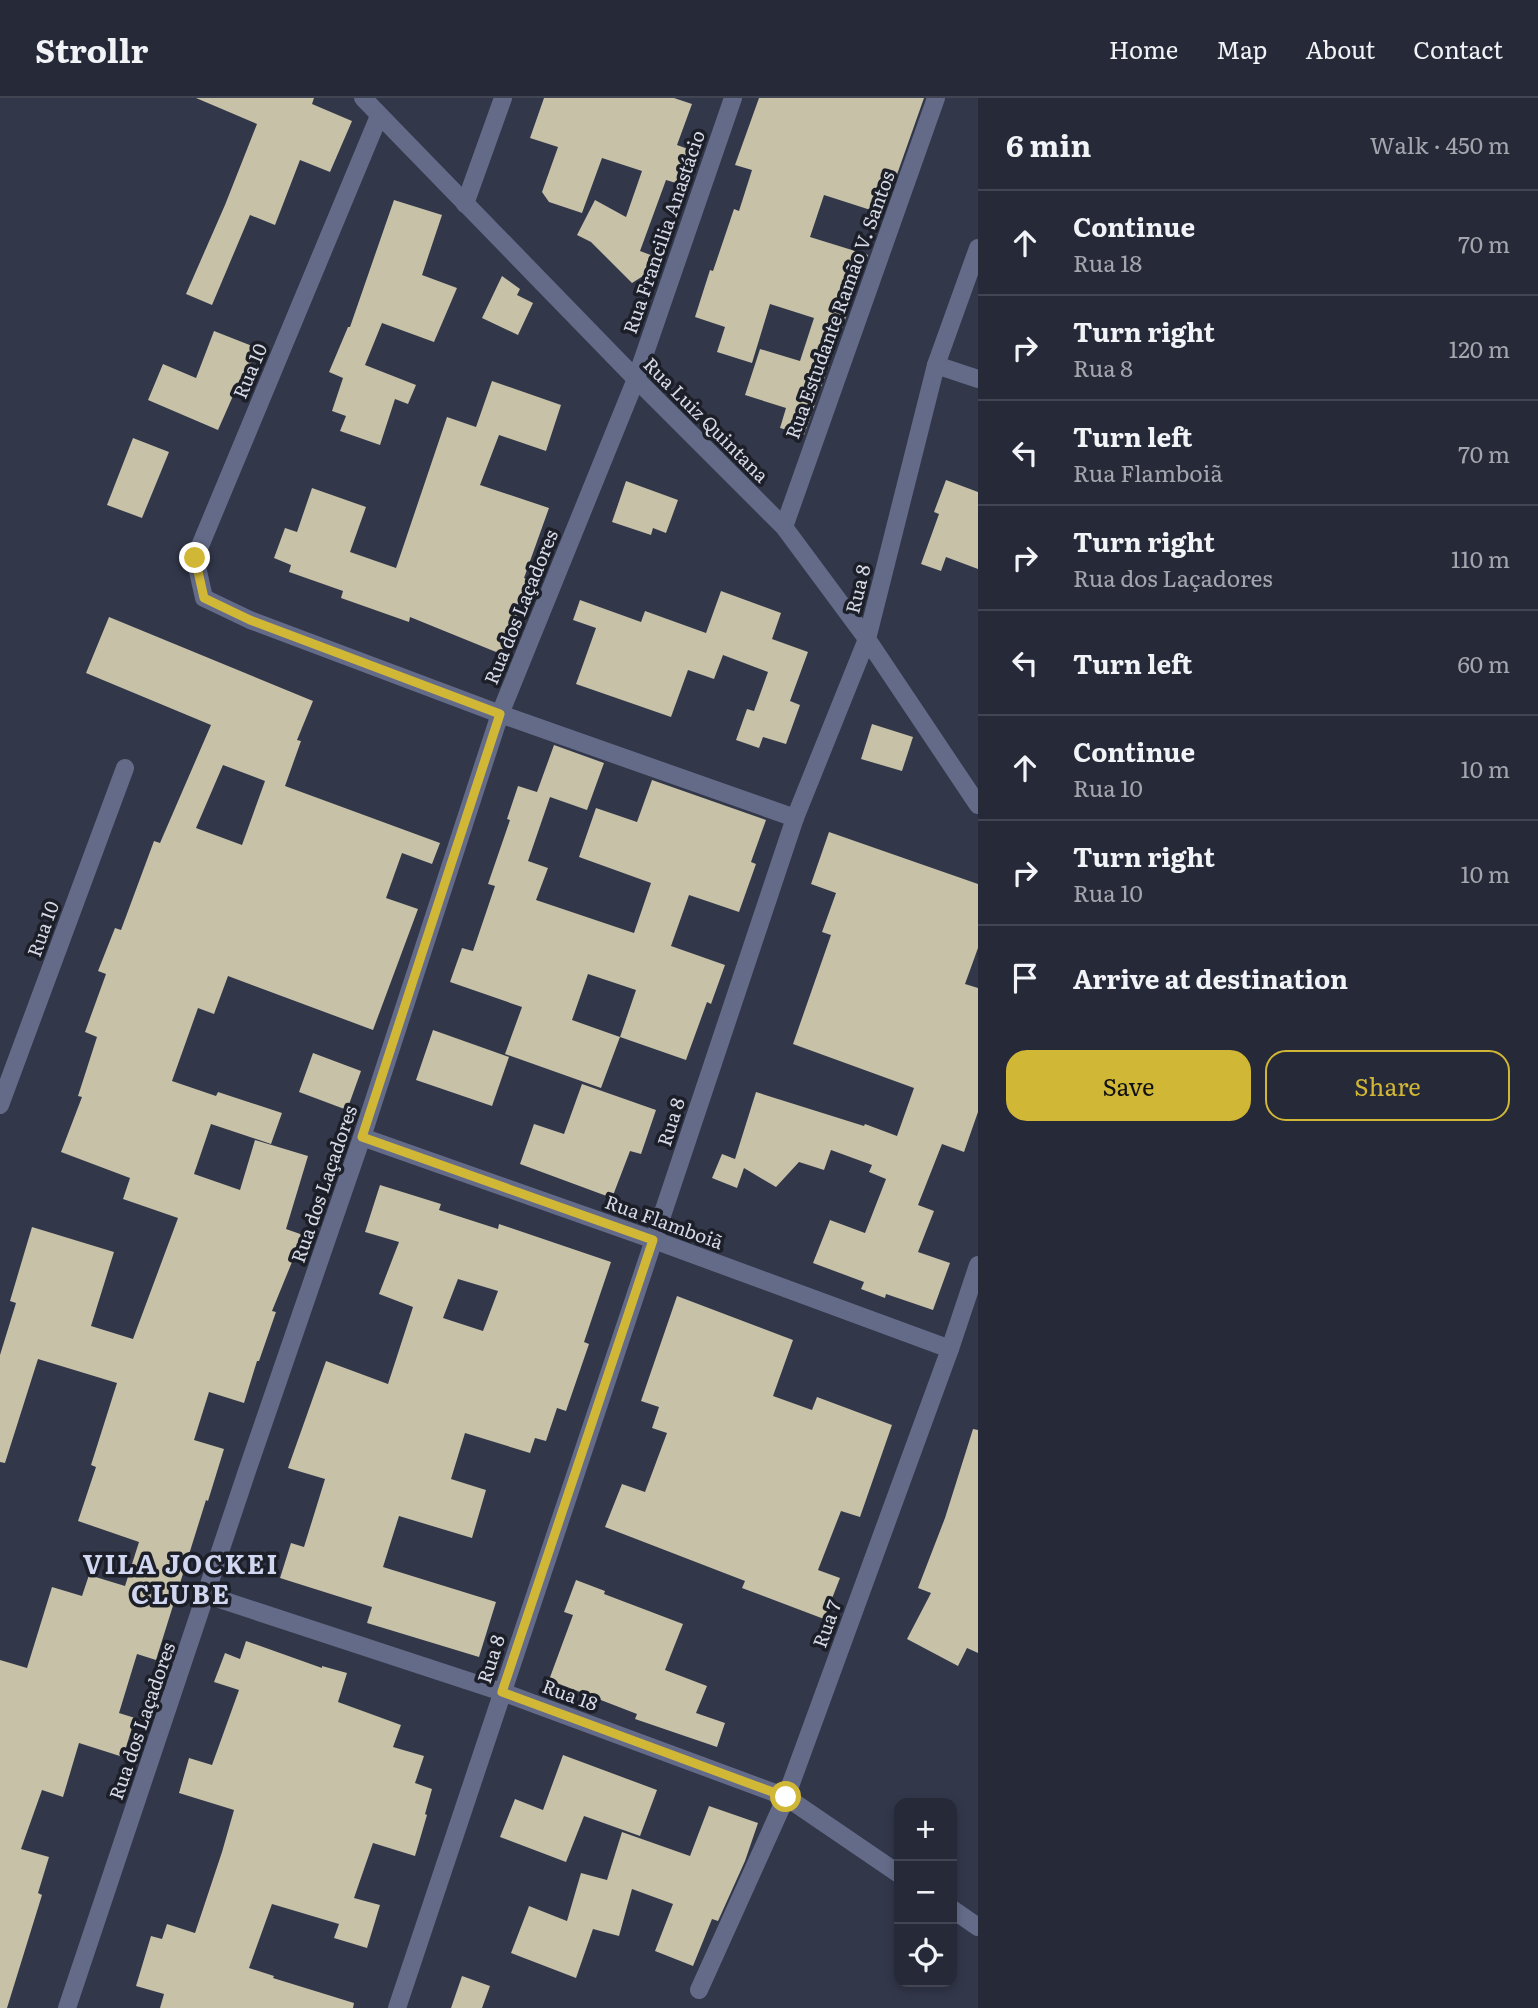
<!DOCTYPE html>
<html lang="en">
<head>
<meta charset="utf-8">
<style>
  body { margin:0; font-family:Literata,serif; background:#323543; color:#f1f3f6 }
  .controls { position:absolute; right:21px; bottom:21px; display:grid; overflow:hidden; border-radius:14px; box-shadow:0 4px 10px #0003 }
  .controls button { width:63px; height:63px; display:grid; place-items:center; padding:0; border:0; border-bottom:2px solid #424553; background:#262938; color:#f1f3f6; font:35px sans-serif }
  .stop { position:absolute; width:21px; height:21px; margin:-16px; border:5px solid #d1b736; border-radius:50%; background:#fff }
  .stop.end { background:#d1b736; border-color:#fff; box-shadow:0 2px 7px #0008 }
  .list { margin:0; padding:0; list-style:none }
  h2 { display:flex; justify-content:space-between; align-items:center; height:91px; margin:0; padding:0 28px; font-size:30px }
  h2 small { font-size:23px; font-weight:400; color:#a4a6ae }
  .list li { display:grid; grid-template-columns:46px 1fr auto; gap:21px; align-items:center; box-sizing:border-box; height:105px; padding:0 28px; border-top:2px solid #424553 }
  .list b { display:block; font-size:26px; white-space:nowrap }
  .list p { margin:0; font-size:23px; white-space:nowrap; color:#a4a6ae }
  .list em { font-size:23px; font-style:normal; color:#a4a6ae }
  .actions { display:flex; gap:14px; padding:21px 28px }
  .actions a { flex:1; padding:16px 0; border:2px solid #d1b736; border-radius:21px; text-align:center; font-size:24px; color:#d1b736 }
  .actions .main { background:#d1b736; color:#111 }
  .icon { flex:none; width:38px; height:38px; fill:none; stroke:currentColor; stroke-width:2; stroke-linecap:round; stroke-linejoin:round }
  .map { position:relative; flex:none; width:978px; height:1910px; overflow:hidden }
  header { display:flex; align-items:center; gap:42px; box-sizing:border-box; height:98px; padding:0 35px; background:#262938; border-bottom:2px solid #424553 }
  header strong { font-size:33px }
  nav { display:flex; gap:38px; margin-inline-start:auto; font-size:24px }
  main { display:flex }
  aside { flex:1; background:#262938 }
  .map>svg:first-child { display:block }
  .building { fill:#c6c1a7; fill-rule:evenodd }
  .lines { fill:none; stroke-linecap:round; stroke-linejoin:round }
  .minor { stroke:#646b88; stroke-width:18 }
  .route { stroke:#d1b736; stroke-width:9 }
  .labels { text-anchor:middle; stroke-width:7; stroke-linejoin:round; paint-order:stroke }
  .street-label { font-size:19px; fill:#d6dae6; stroke:#1c1f28 }
  .district-label { font-size:26px; font-weight:bold; letter-spacing:2px; fill:#d1d7f0; stroke:#1c1f28 }
</style>
</head>
<body>
<header>
<strong>Strollr</strong>
<nav><a>Home</a><a>Map</a><a>About</a><a>Contact</a></nav>
</header>
<main>
<div class="map">
<svg width="978" height="1910" viewBox="0 0 978 1910">
  <rect width="100%" height="100%" fill="#32374a"/>
  <!-- building -->
  <g class="building">
    <path d="M196 0H314L312 6 352 23 330 74 300 62 275 127 250 117 212 207 186 196 225 107 257 26Z"/>
    <path d="M544 0H674L692 6 677 47 688 51 676 85 666 82 640 153 656 159 651 173 632 185 591 144 577 137 595 102 626 119 642 73 602 60 582 115 549 104 542 94 558 49 530 40Z"/>
    <path d="M759 0H924L883 116 824 97 810 139 868 157 804 337 780 330 786 310 745 297 760 251 800 263 814 220 770 206 752 265 717 254 725 229 695 219 710 172 713 173 734 111 739 113 752 72 735 67Z"/>
    <path d="M394 102 442 117 422 177 457 190 434 244 382 225 365 267 416 287 408 306 395 301 380 347 340 333 346 318 332 313 343 280 329 274 348 229H350Z"/>
    <path d="M502 178 520 191 517 197 533 205 518 237 482 220Z"/>
    <path d="M214 233 257 250 240 293 236 291 218 332 148 302 163 266 196 280Z"/>
    <path d="M492 283 561 307 546 353 499 337 480 387 549 410 524 480 529 482 515 513 518 514 501 556 410 519 409 524 341 500 343 493 289 474 291 467 274 460 285 430 297 434 312 390 366 409 350 454 396 470 447 319 476 329Z"/>
    <path d="M133 340 169 354 142 420 107 407Z"/>
    <path d="M946 382 978 394V471L946 459 941 473 921 466 939 416 934 414Z"/>
    <path d="M626 383 678 402 666 435 653 430 651 437 612 424Z"/>
    <path d="M721 493 781 515 772 541 808 554 790 603 800 607 786 646 763 639 759 650 736 642 747 611 754 613 768 574 723 557 714 581 688 572 671 619 576 586 596 530 573 522 580 502 641 524 645 513 706 535Z"/>
    <path d="M109 519 313 603 297 642 301 643 285 688 440 745 432 766 402 755 386 800 418 811 373 932 228 878 214 916 198 910 172 983 216 998 218 994 282 1015 271 1046 211 1026 194 1076 240 1092 255 1042 308 1058 286 1131 303 1137 272 1213 276 1214 259 1263H257L244 1305 209 1294 194 1342 224 1351 208 1403 206 1402 156 1562 137 1556 119 1615 135 1620 123 1659 79 1645 63 1699 42 1692 21 1751 49 1759 38 1795 42 1797 7 1910H0V1562L27 1570 52 1489 82 1498 89 1477 125 1488 139 1444 78 1423 96 1369 91 1367 117 1285 38 1261 5 1365 0 1364V1257L16 1205 10 1203 32 1129 114 1154 91 1228 133 1241 178 1120 123 1101 130 1080 61 1054 82 999 78 998 97 939 85 934 106 876 98 873 115 830 121 832 154 743 160 745 211 627 86 575ZM223 667 265 683 242 747 196 730Z"/>
    <path d="M872 626 913 639 902 673 861 661Z"/>
    <path d="M554 647 604 665 587 712 550 699 528 763 548 770 536 802 634 835 651 785 579 759 596 710 637 724 652 682 766 722 751 764 756 766 739 814 689 797 671 848 725 867 711 906 707 904 686 962 620 939 601 990 505 956 522 909 450 884 462 850 473 853 495 788 488 786 510 722 507 721 518 688 537 694ZM588 876 636 892 620 939 572 922Z"/>
    <path d="M829 734 978 786V850L965 886 978 890V1014L964 1054 942 1046 918 1107 934 1113 918 1154 950 1165 933 1212 886 1196 885 1200 861 1191 864 1184 813 1165 830 1122 865 1135 886 1081 869 1074 872 1067 831 1052 824 1072 799 1064 776 1089 744 1070 737 1090 712 1080 722 1056 735 1061 756 994 864 1028 865 1026 897 1038 914 990 793 946 831 837 822 834 836 795 811 786Z"/>
    <path d="M433 932 509 959 492 1008 416 982Z"/>
    <path d="M313 955 361 973 347 1012 299 994Z"/>
    <path d="M582 986 656 1012 641 1056 630 1053 612 1100 520 1066 534 1026 564 1036Z"/>
    <path d="M380 1087 441 1106 439 1112 498 1131 499 1126 611 1164 584 1244 589 1246 566 1313 557 1310 546 1343 535 1340 530 1355 465 1335 451 1381 486 1392 472 1440 399 1418 383 1469 496 1504 479 1559 367 1525 372 1509 280 1480 291 1445 304 1449 325 1381 288 1370 326 1263 388 1286 413 1209 379 1196 399 1144 365 1134ZM458 1181 498 1193 483 1233 443 1220Z"/>
    <path d="M677 1198 793 1242 773 1298 812 1312 817 1299 892 1327 860 1419 841 1413 818 1472 840 1480 824 1521 742 1490 745 1483 605 1429 622 1386 645 1394 667 1335 652 1330 659 1309 641 1303Z"/>
    <path d="M973 1331 978 1332V1555L967 1550 958 1568 907 1541 931 1495 918 1490 945 1420Z"/>
    <path d="M576 1482 605 1493 604 1496 683 1526 665 1572 707 1588 696 1615 725 1625 717 1649 635 1621 637 1616 549 1582 573 1517 564 1514Z"/>
    <path d="M246 1543 322 1570V1568L347 1575 338 1604 401 1627 393 1649 424 1658 415 1685 432 1691 425 1716 427 1717 415 1758 373 1745 354 1800 380 1807 367 1850 334 1840 339 1826 272 1806 249 1870 274 1878 273 1880 354 1905 353 1910H160L164 1896 136 1888 151 1838 162 1841 167 1826 195 1835 222 1754 234 1712 179 1695 189 1660 212 1667 239 1592 214 1584 225 1555 240 1561Z"/>
    <path d="M563 1657 657 1692 640 1738 584 1718 566 1764 500 1739 515 1701 543 1712Z"/>
    <path d="M709 1708 758 1725 745 1763 718 1823 712 1821 693 1868 655 1853 673 1806 632 1791 619 1838 593 1831 576 1880 511 1855 529 1808 567 1823 581 1775 607 1782 622 1734 690 1758Z"/>
    <path d="M462 1878 490 1888 482 1910H451Z"/>
  </g>
  <g class="lines">
    <!-- minor -->
    <g class="minor">
      <path d="M363 0 636 281 784 429 867 541 978 707"/>
      <path d="M379 18 195 460 204 500 250 522 500 616 795 720"/>
      <path d="M465 106 503 0"/>
      <path d="M936 267 978 281"/>
      <path d="M784 429 936 0"/>
      <path d="M0 1007 125 670"/>
      <path d="M362 1039 654 1142 950 1251"/>
      <path d="M207 1497 502 1594 786 1699 899 1776"/>
      <path d="M952 1811 978 1829"/>
      <path d="M699 1892 786 1699 950 1251 978 1167"/>
      <path d="M67 1910 247 1373 362 1039 500 616 636 281 733 0"/>
      <path d="M397 1910 795 720 867 541 936 267 978 150"/>
    </g>
  </g>
  <g class="lines">
    <!-- route -->
    <path class="route" d="M195 460 204 500 250 522 500 616 362 1039 653 1142 502 1594 786 1699"/>
  </g>
  <g class="labels">
    <!-- street labels -->
    <g class="street-label">
      <text transform="translate(664 134) rotate(-71)" y="7">Rua Francilia Anastácio</text>
      <text transform="translate(840 207) rotate(-70)" y="7">Rua Estudante Ramão V. Santos</text>
      <text transform="translate(250 273) rotate(-67)" y="7">Rua 10</text>
      <text transform="translate(706 322) rotate(45)" y="7">Rua Luiz Quintana</text>
      <text transform="translate(858 491) rotate(-76)" y="7">Rua 8</text>
      <text transform="translate(521 509) rotate(-68)" y="7">Rua dos Laçadores</text>
      <text transform="translate(43 831) rotate(-70)" y="7">Rua 10</text>
      <text transform="translate(671 1024) rotate(-72)" y="7">Rua 8</text>
      <text transform="translate(324 1086) rotate(-71)" y="7">Rua dos Laçadores</text>
      <text transform="translate(664 1124) rotate(20)" y="7">Rua Flamboiã</text>
      <text transform="translate(827 1526) rotate(-70)" y="7">Rua 7</text>
      <text transform="translate(491 1561) rotate(-72)" y="7">Rua 8</text>
      <text transform="translate(570 1597) rotate(20)" y="7">Rua 18</text>
      <text transform="translate(142 1623) rotate(-71)" y="7">Rua dos Laçadores</text>
    </g>
    <!-- district labels -->
    <g class="district-label">
      <text x="181" y="1476">VILA JOCKEI<tspan x="181" dy="30">CLUBE</tspan></text>
    </g>
  </g>
</svg>
<div class="controls">
<button>+</button>
<button>−</button>
<button><svg class="icon" aria-label="locate" viewBox="0 0 24 24"><circle cx="12" cy="12" r="6"/><path d="M12 2v4M12 18v4M2 12h4M18 12h4"/></svg></button>
</div>
<div class="stop" style="left:786px;top:1699px"></div>
<div class="stop end" style="left:195px;top:460px"></div>
</div>
<aside>
<h2>6 min<small>Walk · 450 m</small></h2>
<ul class="list">
<li><svg class="icon" aria-label="ahead" viewBox="0 0 24 24"><path d="M12 20V5M6 11l6-6 6 6"/></svg><div><b>Continue</b><p>Rua 18</p></div><em>70 m</em></li>
<li><svg class="icon" aria-label="right" viewBox="0 0 24 24"><path d="M7 20v-9h11M14 6l5 5-5 5"/></svg><div><b>Turn right</b><p>Rua 8</p></div><em>120 m</em></li>
<li><svg class="icon" aria-label="left" viewBox="0 0 24 24"><path d="M17 20v-9H6M10 6l-5 5 5 5"/></svg><div><b>Turn left</b><p>Rua Flamboiã</p></div><em>70 m</em></li>
<li><svg class="icon" aria-label="right" viewBox="0 0 24 24"><path d="M7 20v-9h11M14 6l5 5-5 5"/></svg><div><b>Turn right</b><p>Rua dos Laçadores</p></div><em>110 m</em></li>
<li><svg class="icon" aria-label="left" viewBox="0 0 24 24"><path d="M17 20v-9H6M10 6l-5 5 5 5"/></svg><div><b>Turn left</b></div><em>60 m</em></li>
<li><svg class="icon" aria-label="ahead" viewBox="0 0 24 24"><path d="M12 20V5M6 11l6-6 6 6"/></svg><div><b>Continue</b><p>Rua 10</p></div><em>10 m</em></li>
<li><svg class="icon" aria-label="right" viewBox="0 0 24 24"><path d="M7 20v-9h11M14 6l5 5-5 5"/></svg><div><b>Turn right</b><p>Rua 10</p></div><em>10 m</em></li>
<li><svg class="icon" aria-label="arrive" viewBox="0 0 24 24"><path d="M6 21V4h12l-3 4 3 4H6"/></svg><div><b>Arrive at destination</b></div></li>
</ul>
<div class="actions"><a class="main">Save</a><a>Share</a></div>
</aside>
</main>
</body>
</html>
